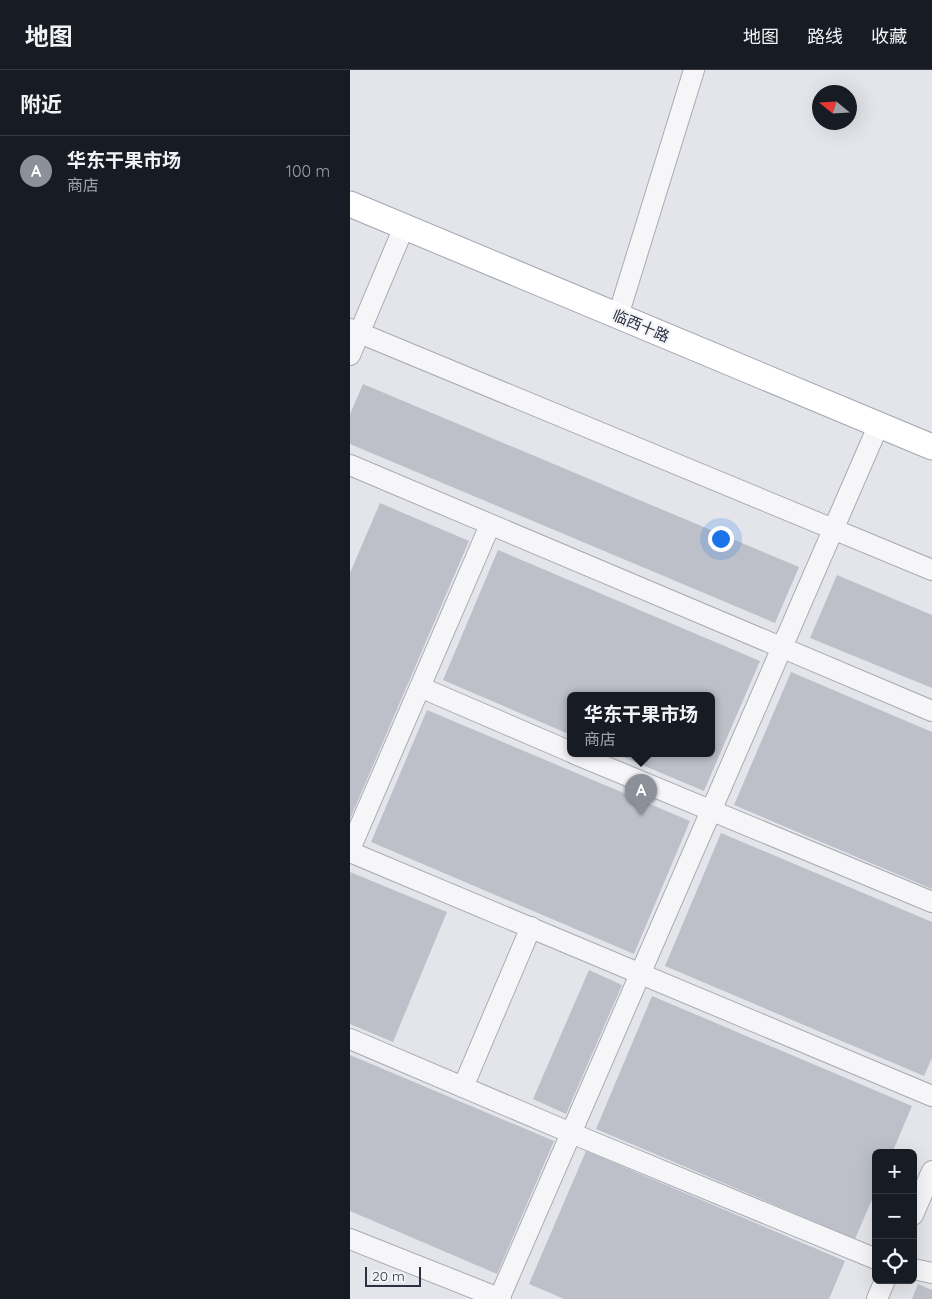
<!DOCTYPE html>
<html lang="zh">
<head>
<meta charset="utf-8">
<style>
  body { margin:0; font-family:Quicksand,"Noto Sans SC",sans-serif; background:#20242c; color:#f1f3f6 }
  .controls { position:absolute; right:15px; bottom:15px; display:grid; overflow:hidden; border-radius:8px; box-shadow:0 5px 20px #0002 }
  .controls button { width:45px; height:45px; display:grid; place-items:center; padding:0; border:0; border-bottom:1px solid #363941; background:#171b24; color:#f1f3f6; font:25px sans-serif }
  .compass { position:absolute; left:462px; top:15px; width:45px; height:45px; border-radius:50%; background:#171b24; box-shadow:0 5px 20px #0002; rotate:288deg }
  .scale { position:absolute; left:15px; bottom:12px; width:56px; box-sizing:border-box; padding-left:5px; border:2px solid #2d3040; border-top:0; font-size:14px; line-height:18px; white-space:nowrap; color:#2d3040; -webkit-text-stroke:4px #f3f4f7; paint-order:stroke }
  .you { position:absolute; left:370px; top:468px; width:18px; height:18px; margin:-12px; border:4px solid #fff; border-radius:50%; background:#1a73e8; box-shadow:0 0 0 8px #1a73e833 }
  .badge { display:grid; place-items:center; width:32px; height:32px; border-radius:50%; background:#8c9099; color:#fff; font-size:16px; font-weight:700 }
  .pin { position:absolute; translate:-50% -41px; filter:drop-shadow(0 1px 2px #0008) }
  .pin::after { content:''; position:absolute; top:26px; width:18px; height:15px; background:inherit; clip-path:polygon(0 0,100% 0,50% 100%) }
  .popup { position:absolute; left:217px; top:622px; width:148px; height:65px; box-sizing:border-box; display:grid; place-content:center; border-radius:8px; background:#171b24; filter:drop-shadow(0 1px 4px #0005); font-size:16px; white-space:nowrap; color:#9ea1a6 }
  .popup b { font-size:19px; color:#f1f3f6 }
  .popup::after { content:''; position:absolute; left:50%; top:100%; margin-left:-10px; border:10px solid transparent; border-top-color:#171b24 }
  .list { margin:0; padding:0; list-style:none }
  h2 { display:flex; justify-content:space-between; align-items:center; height:65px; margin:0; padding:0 20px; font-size:21px }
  h2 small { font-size:16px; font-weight:400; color:#9ea1a6 }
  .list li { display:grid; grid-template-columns:32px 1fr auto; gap:15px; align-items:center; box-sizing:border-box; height:70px; padding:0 20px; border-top:1px solid #363941 }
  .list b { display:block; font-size:19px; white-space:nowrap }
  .list p { margin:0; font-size:16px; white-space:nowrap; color:#9ea1a6 }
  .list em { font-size:16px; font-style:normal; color:#9ea1a6 }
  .icon { flex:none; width:28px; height:28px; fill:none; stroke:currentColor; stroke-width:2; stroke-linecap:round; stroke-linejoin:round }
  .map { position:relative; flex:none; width:582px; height:1229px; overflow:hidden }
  header { display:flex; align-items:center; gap:30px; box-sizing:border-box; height:70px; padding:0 25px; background:#171b24; border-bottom:1px solid #363941 }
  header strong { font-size:24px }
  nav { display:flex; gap:28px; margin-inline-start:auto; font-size:18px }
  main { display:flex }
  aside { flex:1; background:#171b24 }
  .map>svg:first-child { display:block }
  .building { fill:#bec0c9 }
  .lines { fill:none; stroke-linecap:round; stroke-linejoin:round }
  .minor-casing { stroke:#a9abb4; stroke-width:22 }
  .major-casing { stroke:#a4a7b4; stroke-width:27 }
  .minor { stroke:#f6f6f9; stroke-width:20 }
  .major { stroke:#fff; stroke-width:25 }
  .labels { text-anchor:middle; stroke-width:4.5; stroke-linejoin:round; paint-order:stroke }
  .street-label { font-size:15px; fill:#2d3040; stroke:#f3f4f7 }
</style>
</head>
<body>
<header>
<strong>地图</strong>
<nav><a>地图</a><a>路线</a><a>收藏</a></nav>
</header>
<main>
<aside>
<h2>附近<small></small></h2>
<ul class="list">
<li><span class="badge">A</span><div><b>华东干果市场</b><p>商店</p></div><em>100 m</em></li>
</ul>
</aside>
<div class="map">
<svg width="582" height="1229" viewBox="0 0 582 1229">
  <rect width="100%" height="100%" fill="#e4e5ea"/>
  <!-- building -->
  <g class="building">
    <path d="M13 314 449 497 425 553 0 374V344Z"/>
    <path d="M30 433 119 471 0 749V503Z"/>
    <path d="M148 480 410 591 354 721 266 684H361V626H221V665L93 610Z"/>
    <path d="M487 505 582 545V618L460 568Z"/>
    <path d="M441 602 582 662V819L384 735Z"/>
    <path d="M77 640 340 751 284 884 21 772Z"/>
    <path d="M371 763 582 852V988L574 1006 315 896Z"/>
    <path d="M0 802 97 842 43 972 0 954Z"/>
    <path d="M239 900 272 915 216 1044 183 1029Z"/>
    <path d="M302 926 562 1036 542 1083H526V1120L505 1169 246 1059Z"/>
    <path d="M0 985 204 1071 147 1204 0 1141Z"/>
    <path d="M236 1081 495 1191 479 1229H214L179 1214Z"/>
    <path d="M568 1214 582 1220V1229H562Z"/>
  </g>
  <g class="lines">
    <!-- minor casing -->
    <g class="minor-casing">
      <g id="minor">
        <path d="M268 246 344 0"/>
        <path d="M0 259 582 500"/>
        <path d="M0 285 54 157"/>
        <path d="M0 395 582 641"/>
        <path d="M70 617 221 682"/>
        <path d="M225 684 582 832"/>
        <path d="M0 779 140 455"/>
        <path d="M0 782 582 1026"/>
        <path d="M0 969 221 1063 526 1189"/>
        <path d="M113 1017 181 857"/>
        <path d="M563 1145 582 1101"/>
        <path d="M0 1169 151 1229"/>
        <path d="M563 1199 582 1203"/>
        <path d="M149 1229 529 354"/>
        <path d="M527 1229 535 1210"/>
      </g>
    </g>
    <!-- major casing -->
    <g class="major-casing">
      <path id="major" d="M0 134 582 377"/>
    </g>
    <!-- minor -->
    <use href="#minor" class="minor"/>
    <!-- major -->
    <use href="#major" class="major"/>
  </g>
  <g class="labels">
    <!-- street labels -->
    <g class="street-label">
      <text transform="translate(291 256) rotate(23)" y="5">临西十路</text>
    </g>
  </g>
</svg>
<div class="controls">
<button>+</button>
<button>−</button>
<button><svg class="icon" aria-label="locate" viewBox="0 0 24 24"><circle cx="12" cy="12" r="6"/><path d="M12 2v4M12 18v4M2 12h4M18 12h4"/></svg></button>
</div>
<svg class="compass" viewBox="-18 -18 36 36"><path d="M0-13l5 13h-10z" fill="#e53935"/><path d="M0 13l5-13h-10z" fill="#9ea1a6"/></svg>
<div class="scale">20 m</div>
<div class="you"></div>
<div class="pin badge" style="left:291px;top:745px">A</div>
<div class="popup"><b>华东干果市场</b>商店</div>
</div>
</main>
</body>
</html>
